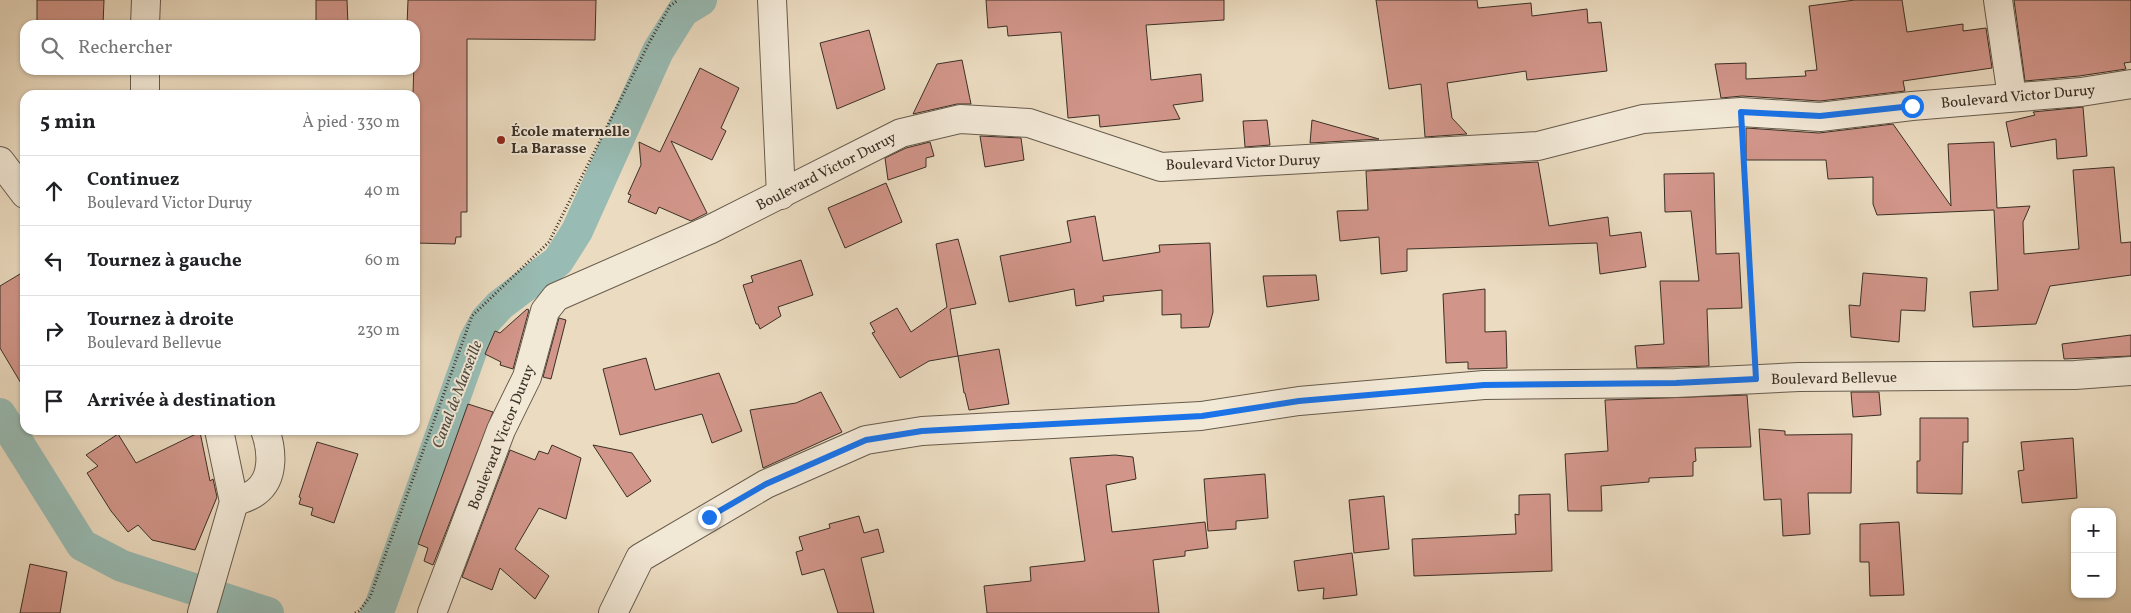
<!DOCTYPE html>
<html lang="fr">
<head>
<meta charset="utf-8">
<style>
  body { margin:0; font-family:Vollkorn,serif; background:#f6f6f6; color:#202124 }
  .controls { position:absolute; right:15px; bottom:15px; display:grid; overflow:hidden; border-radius:10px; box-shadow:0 1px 4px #0004 }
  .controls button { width:45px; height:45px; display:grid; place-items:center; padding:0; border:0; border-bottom:1px solid #e0e0e0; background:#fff; color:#202124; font:25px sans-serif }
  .stop { position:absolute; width:15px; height:15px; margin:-11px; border:4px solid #1a73e8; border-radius:50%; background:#fff }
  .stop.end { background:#1a73e8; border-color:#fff; box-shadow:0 1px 5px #0008 }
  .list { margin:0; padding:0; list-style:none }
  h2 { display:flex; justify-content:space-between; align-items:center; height:65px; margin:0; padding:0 20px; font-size:21px }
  h2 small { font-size:16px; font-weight:400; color:#757577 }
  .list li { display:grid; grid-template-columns:32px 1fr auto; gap:15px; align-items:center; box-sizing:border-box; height:70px; padding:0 20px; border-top:1px solid #e0e0e0 }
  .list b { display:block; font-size:19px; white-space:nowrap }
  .list p { margin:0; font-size:16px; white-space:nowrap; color:#757577 }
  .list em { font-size:16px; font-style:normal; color:#757577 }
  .icon { flex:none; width:28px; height:28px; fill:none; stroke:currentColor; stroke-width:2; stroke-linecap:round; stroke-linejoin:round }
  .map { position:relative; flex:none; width:2131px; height:613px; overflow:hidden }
  .search { position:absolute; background:#fff; box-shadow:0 1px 4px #0004; left:20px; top:20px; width:400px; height:55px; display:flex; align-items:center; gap:12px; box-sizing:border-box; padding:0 18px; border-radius:15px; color:#757577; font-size:19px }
  .panel { position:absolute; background:#fff; box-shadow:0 1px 4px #0004; left:20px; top:90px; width:400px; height:345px; border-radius:15px }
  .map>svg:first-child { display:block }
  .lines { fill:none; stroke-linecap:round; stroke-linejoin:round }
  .canal { stroke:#98bbb3; stroke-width:32 }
  .building { fill:#d19589; stroke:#3b3026 }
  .minor-casing { stroke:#675b4c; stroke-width:30 }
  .path { stroke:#3b3026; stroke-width:3; stroke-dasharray:1 2.5; stroke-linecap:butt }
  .minor { stroke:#f2e8d6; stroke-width:28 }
  .route { stroke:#1a73e8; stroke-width:6 }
  .poi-dot { fill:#8f2418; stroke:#f2e8d6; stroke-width:2 }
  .labels { text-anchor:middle; stroke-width:4; stroke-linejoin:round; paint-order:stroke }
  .street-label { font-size:15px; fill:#3b3026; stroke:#f2e8d6 }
  .poi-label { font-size:15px; font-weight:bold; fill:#3b3026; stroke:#f2e8d6; text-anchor:start }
  .water-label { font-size:16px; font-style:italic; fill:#4e4c42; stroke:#f2e8d6 }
</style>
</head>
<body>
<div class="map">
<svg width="2131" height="613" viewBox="0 0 2131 613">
  <rect width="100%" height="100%" fill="#ebdbc0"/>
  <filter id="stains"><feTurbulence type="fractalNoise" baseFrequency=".004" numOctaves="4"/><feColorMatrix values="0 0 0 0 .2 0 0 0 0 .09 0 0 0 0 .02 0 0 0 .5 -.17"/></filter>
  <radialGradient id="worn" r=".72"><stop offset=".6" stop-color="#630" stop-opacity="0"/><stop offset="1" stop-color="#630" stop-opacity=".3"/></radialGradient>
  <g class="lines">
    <!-- canal -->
    <g class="canal">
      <path d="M0 414 82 545 122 566 268 613"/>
      <path d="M376 613 381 604 475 340 486 320 500 305 558 261 577 231 658 51 683 11 701 0"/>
    </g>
  </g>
  <!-- building -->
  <g class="building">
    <path d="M37 0H104L103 25H37Z"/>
    <path d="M316 0H347L348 25H316Z"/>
    <path d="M408 0H596L595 40 467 39V212H461V237H456L455 244 415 243V95H413L415 25H407Z"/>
    <path d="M986 0H1224V20L1146 25 1151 80 1201 74 1203 101 1173 105 1180 119 1100 127 1099 115 1068 118 1061 32 1008 36 1007 26 988 28Z"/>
    <path d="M1376 0H1477L1478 8 1531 3 1532 16 1587 9 1588 23 1601 22 1607 71 1527 80 1526 71 1447 83 1452 118 1467 134 1425 137 1421 84 1389 89Z"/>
    <path d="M1855 0H1902L1907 32 1963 24V31L1986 28 1992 68 1903 81 1905 91 1820 101 1742 96 1721 98 1715 64 1746 63V79L1806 76 1805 71 1817 70 1809 6Z"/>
    <path d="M2014 0H2131V62L2124 63 2126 69 2079 76 2025 81Z"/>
    <path d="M869 30 885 89 837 109 820 43Z"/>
    <path d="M962 60 971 104H957L913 114 937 64Z"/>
    <path d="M700 68 739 88 721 128 726 131 712 160 671 141 707 213 691 221 659 207 656 214 628 202 631 195 628 194 641 165 639 142 660 152Z"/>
    <path d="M2083 107 2087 156 2057 159 2056 139 2011 147 2006 122 2035 115 2033 112Z"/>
    <path d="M1267 120 1270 145 1245 147 1243 121Z"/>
    <path d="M1312 120 1379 139 1310 143Z"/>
    <path d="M1893 124 1951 206 1948 144 1994 142 1997 208 2030 206 2023 222 2024 254 2079 249 2073 170 2114 167 2121 243 2131 242V275L2050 286 2036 324 1973 327 1970 292 1998 290 1994 210 1877 215 1873 204V177L1828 179 1826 160H1746V128L1819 133Z"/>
    <path d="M980 136 1021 138 1024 160 985 167Z"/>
    <path d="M930 142 934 156 926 158V167L888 180 885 158 906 148Z"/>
    <path d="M1538 162 1549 226 1608 217 1610 236 1641 232 1646 267 1600 274 1597 243 1407 249V271L1381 274 1379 237 1340 241 1337 211 1368 210 1366 171Z"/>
    <path d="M1714 173 1716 254 1739 253 1742 308 1707 309 1709 366 1637 368 1635 346 1664 344 1660 281H1699L1691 211 1665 212 1664 174Z"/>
    <path d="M886 183 902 222 845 248 828 208Z"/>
    <path d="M1095 216 1103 261 1160 252 1159 245 1210 243 1213 312 1209 327 1181 328V314L1162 315V290L1103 296 1104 301 1076 306 1074 289 1009 302 1000 256 1071 242 1067 221Z"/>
    <path d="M958 239 976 304 950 309 958 356 929 361 900 378 872 333 875 332 870 323 897 308 911 332 947 307 936 244Z"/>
    <path d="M801 260 813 295 778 307 781 316 760 329 758 324H756L743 285 753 282 751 276Z"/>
    <path d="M25 271V390L0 348V286Z"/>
    <path d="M1863 273 1927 278 1925 311 1901 310 1899 342 1851 337 1849 305 1860 306Z"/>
    <path d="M1316 275 1319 300 1267 307 1263 276Z"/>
    <path d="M1485 289V332L1506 331 1507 368 1468 369V362L1446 363 1443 294Z"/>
    <path d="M527 309 529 310 513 369 500 365 501 362 485 354 495 331 500 333Z"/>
    <path d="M559 318 566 320 551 379 543 377Z"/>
    <path d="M2131 335V356L2064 359 2062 344Z"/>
    <path d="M999 349 1009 404 969 410 965 393H964L958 356Z"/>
    <path d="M646 358 655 390 719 373 742 431 712 443 702 414 620 435 603 369Z"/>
    <path d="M821 392 842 432 763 468 750 410 796 403Z"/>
    <path d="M1851 392H1879L1881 415 1853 417Z"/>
    <path d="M1747 395 1751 447 1695 448 1696 461 1693 462V476L1649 478V482L1601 486 1602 511H1568L1565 454 1608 451 1605 400Z"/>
    <path d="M468 404 493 412 433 565 424 561 428 548 418 544Z"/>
    <path d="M1920 418H1968V442H1963L1962 494 1917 493V461H1920Z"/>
    <path d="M1759 429 1785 431V435L1852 434 1851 493H1808L1810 534 1783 536 1781 499 1764 500Z"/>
    <path d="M200 432 210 481 213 479 217 497 195 550 152 540 138 525 128 532 111 511 87 473 98 466 86 455 118 434 136 463Z"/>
    <path d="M2073 438 2077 498 2022 503 2018 471 2024 470 2021 442Z"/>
    <path d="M317 442 358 454 334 523 311 515 313 508 299 504 301 498 299 497Z"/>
    <path d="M552 445 581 458 566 519 539 508 515 549 549 576 535 599 500 568 492 590 462 577 510 450 535 460 539 451 548 454Z"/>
    <path d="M593 445 632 453 651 481 627 497Z"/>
    <path d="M1115 455 1133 457 1136 479 1106 485 1112 532 1205 522 1208 548 1185 551V556L1153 560 1159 613H987L984 586 1031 581 1030 567 1085 561 1070 458Z"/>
    <path d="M1265 474 1268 518 1236 521V529L1208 531 1204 479Z"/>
    <path d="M1550 494 1552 571 1414 576 1412 539 1516 534 1515 514 1519 515V495Z"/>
    <path d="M1384 496 1389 549 1354 553 1349 500Z"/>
    <path d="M859 516 864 533 878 529 884 552 861 558 874 613H838L824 569 802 575 796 552 803 550 799 537 830 528 829 524Z"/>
    <path d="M1899 522 1904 595 1870 596 1869 562H1860V524Z"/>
    <path d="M1352 553 1357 595 1323 599 1324 588 1298 591 1294 561Z"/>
    <path d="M30 564 67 572 60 613H20Z"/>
  </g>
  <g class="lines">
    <!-- minor casing -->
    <g class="minor-casing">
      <g id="minor">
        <path d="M772 0 781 195"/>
        <path d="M1998 0 2012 97"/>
        <path d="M145 25 146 0"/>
        <path d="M145 95V70"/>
        <path d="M0 161 25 194"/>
        <path d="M234 502C241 499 250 497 256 492 275 478 272 449 265 430"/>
        <path d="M202 613 234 502 219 430"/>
        <path d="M432 613 501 430 527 377 545 311 556 297 709 230 901 133 960 119 1029 123 1161 167 1538 146 1643 119 1741 112 1820 117 1912 106 2081 92 2131 84"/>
        <path d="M613 613 640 558 766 484 866 440 922 431 1201 416 1299 401 1484 385 1676 383 1799 377 2075 375 2131 371"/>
      </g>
    </g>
    <!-- path -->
    <g class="path">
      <path d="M1743 141 1754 349"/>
      <path d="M355 613 359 611 370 597 472 316 549 242 649 43 670 6 678 0"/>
    </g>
    <!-- minor -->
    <use href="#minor" class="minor"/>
  </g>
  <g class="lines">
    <!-- route -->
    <path class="route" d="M709 517 766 484 866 440 922 431 1202 416 1299 401 1484 385 1676 383 1756 379 1741 112 1820 116 1912 106"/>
  </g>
  <!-- markers -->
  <circle class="poi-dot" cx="501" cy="140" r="5"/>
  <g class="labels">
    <!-- street labels -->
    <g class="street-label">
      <text transform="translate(2018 96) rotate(-5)" y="5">Boulevard Victor Duruy</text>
      <text transform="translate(1243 162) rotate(-2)" y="5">Boulevard Victor Duruy</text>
      <text transform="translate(826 171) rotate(-27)" y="5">Boulevard Victor Duruy</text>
      <text transform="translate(1834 378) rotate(-1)" y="5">Boulevard Bellevue</text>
      <text transform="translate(501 437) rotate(-68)" y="5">Boulevard Victor Duruy</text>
    </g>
    <!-- poi labels -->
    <g class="poi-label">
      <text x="511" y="136">École maternelle<tspan x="511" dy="17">La Barasse</tspan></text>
    </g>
    <!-- water labels -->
    <g class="water-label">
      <text transform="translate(456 394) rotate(-69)" y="6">Canal de Marseille</text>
    </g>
  </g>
  <rect width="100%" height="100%" filter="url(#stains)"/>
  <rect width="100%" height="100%" fill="url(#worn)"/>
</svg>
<div class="controls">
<button>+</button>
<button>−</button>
</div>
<div class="stop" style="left:1912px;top:106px"></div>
<div class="stop end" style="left:709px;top:517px"></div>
<div class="search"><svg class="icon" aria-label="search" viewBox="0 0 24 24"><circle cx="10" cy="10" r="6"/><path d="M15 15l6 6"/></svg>Rechercher</div>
<section class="panel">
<h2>5 min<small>À pied · 330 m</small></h2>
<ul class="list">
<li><svg class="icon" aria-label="ahead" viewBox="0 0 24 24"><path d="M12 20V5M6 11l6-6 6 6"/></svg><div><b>Continuez</b><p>Boulevard Victor Duruy</p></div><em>40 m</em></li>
<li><svg class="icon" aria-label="left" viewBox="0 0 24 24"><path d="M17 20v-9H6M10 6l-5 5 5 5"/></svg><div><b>Tournez à gauche</b></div><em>60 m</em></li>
<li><svg class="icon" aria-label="right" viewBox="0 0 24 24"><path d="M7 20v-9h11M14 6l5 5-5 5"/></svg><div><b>Tournez à droite</b><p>Boulevard Bellevue</p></div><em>230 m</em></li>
<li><svg class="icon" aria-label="arrive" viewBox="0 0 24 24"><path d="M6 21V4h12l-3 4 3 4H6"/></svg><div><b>Arrivée à destination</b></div></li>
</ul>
</section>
</div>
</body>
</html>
